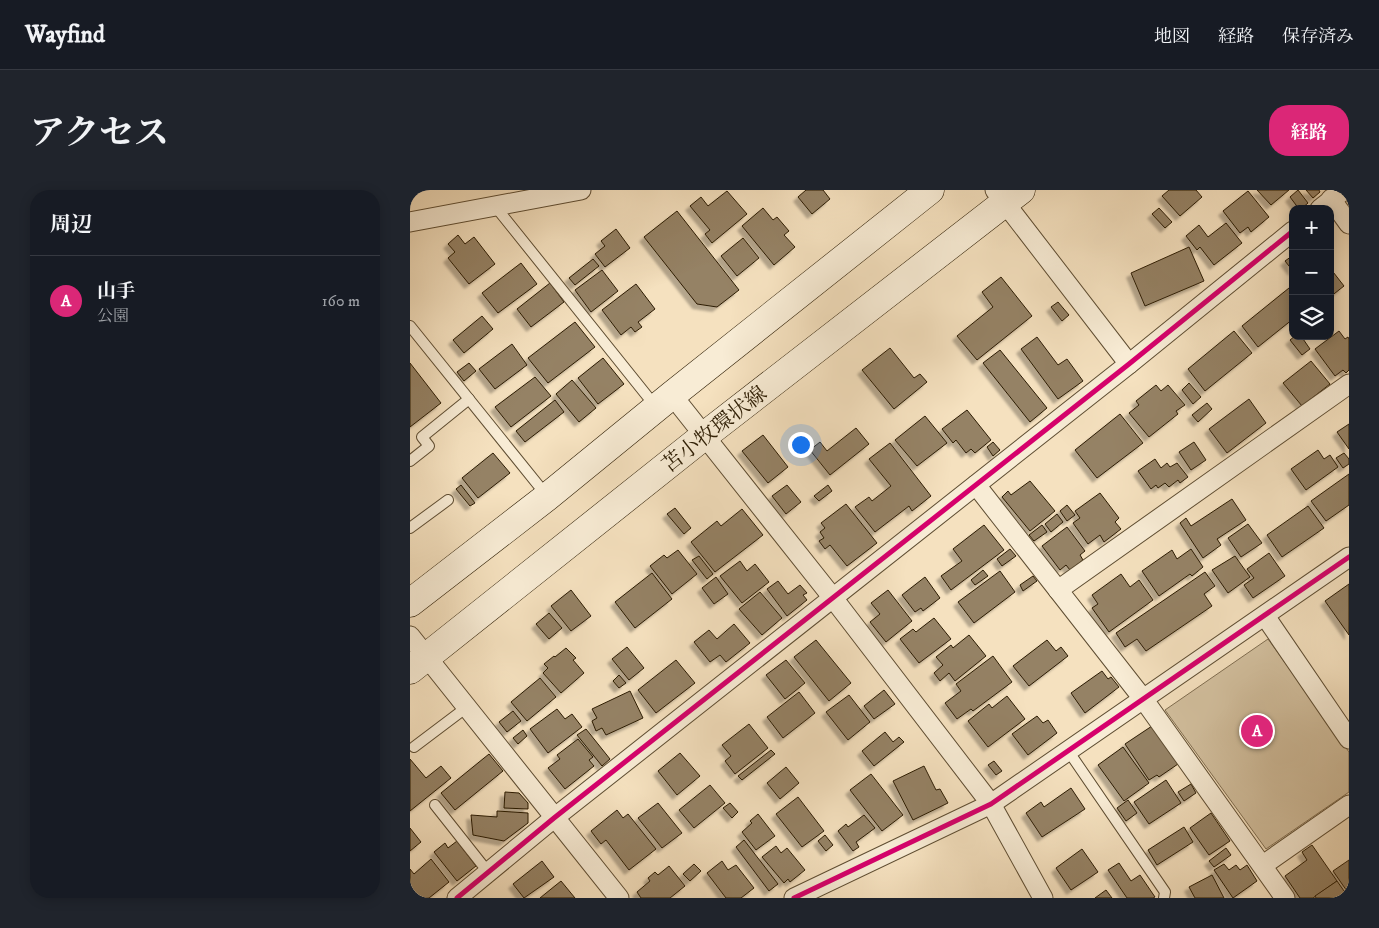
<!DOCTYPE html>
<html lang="ja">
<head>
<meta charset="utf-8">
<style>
  body { margin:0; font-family:"IM FELL DW Pica","Noto Serif JP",serif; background:#20242c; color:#f1f3f6 }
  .controls { position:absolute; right:15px; top:15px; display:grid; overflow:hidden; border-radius:10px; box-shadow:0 2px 12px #0003 }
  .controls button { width:45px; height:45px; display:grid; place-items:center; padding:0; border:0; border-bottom:1px solid #363941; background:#171b24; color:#f1f3f6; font:25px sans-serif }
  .you { position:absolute; left:390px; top:254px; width:18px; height:18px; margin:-12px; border:4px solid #fff; border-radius:50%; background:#1a73e8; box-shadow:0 0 0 8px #1a73e833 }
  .badge { display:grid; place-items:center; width:32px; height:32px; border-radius:50%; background:#db2777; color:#fff; font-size:16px; font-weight:700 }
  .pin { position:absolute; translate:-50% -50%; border:2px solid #fff; box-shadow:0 1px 5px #0006 }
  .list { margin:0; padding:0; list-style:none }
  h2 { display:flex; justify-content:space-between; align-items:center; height:65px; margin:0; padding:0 20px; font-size:21px }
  h2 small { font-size:16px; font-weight:400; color:#9ea1a6 }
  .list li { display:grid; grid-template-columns:32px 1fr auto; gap:15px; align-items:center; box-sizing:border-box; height:90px; padding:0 20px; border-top:1px solid #363941 }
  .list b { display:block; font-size:19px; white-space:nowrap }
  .list p { margin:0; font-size:16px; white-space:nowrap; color:#9ea1a6 }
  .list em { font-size:16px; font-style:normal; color:#9ea1a6 }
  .icon { flex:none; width:28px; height:28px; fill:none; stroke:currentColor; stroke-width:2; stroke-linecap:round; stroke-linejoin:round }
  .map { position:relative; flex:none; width:939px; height:708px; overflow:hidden; border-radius:20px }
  header { display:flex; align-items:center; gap:30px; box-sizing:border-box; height:70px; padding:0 25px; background:#171b24; border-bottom:1px solid #363941 }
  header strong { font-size:24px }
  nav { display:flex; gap:28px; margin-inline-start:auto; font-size:18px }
  .intro { display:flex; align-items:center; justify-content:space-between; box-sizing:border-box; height:120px; padding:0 30px }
  h1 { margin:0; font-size:35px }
  .button { padding:12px 22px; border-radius:20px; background:#db2777; color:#fff; font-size:18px; font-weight:700 }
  main { display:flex; gap:30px; padding:0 30px }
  aside { flex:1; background:#171b24; border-radius:20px; box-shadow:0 2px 12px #0003 }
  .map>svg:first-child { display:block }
  .green { fill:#d3c09f; stroke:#806e51 }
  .building { fill:#958265; stroke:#2c1c03; filter:url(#shadow) }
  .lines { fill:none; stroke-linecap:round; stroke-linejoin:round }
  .lane-casing { stroke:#5e4d32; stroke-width:12 }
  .street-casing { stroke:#5e4d32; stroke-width:21 }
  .secondary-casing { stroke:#2c1c03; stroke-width:29 }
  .lane { stroke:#f8ecd5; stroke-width:10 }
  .street { stroke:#f8ecd5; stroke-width:19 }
  .secondary { stroke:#f8ecd5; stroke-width:28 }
  .cycleway-casing { stroke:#f8ecd5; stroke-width:8 }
  .cycleway { stroke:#d6006c; stroke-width:5 }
  .labels { text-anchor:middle; stroke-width:5; stroke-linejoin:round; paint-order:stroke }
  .street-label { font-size:21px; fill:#2c1c03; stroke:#f8ecd5 }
</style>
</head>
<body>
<header>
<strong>Wayfind</strong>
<nav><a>地図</a><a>経路</a><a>保存済み</a></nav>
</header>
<div class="intro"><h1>アクセス</h1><a class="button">経路</a></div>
<main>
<aside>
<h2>周辺<small></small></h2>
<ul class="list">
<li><span class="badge">A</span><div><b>山手</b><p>公園</p></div><em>160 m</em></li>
</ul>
</aside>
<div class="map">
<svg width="939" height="708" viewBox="0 0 939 708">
  <defs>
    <filter id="shadow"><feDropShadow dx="-4.5" dy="4.5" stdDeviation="1" flood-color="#0004"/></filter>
  </defs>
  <rect width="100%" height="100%" fill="#f5e1bf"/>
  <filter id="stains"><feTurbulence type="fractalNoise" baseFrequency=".004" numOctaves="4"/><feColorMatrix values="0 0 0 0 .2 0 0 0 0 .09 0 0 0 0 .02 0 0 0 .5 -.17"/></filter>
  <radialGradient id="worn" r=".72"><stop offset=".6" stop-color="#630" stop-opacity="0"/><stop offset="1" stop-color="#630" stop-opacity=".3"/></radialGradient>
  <!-- green -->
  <path class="green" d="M858 449 939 562V602L856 659 755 520Z"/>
  <!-- building -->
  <g class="building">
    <path d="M396 0H413L420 9 402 24 388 7Z"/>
    <path d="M759 0H786L792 7 770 26 752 6Z"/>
    <path d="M847 0H879L861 15Z"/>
    <path d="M888 0 898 13 891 19H889L880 7Z"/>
    <path d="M896 0H909L910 2 903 8Z"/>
    <path d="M317 1 337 24 302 53 295 44 300 40 280 16 291 7 298 16Z"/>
    <path d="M838 1 859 27 841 42 838 37 830 43 813 21Z"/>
    <path d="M353 18 363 30 367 27 379 41 374 45 385 57 364 75 332 36Z"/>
    <path d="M749 18 762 32 755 38 742 24Z"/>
    <path d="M267 21 329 100 307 117 287 114 234 47Z"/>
    <path d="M816 33 832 53 804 75 790 57 787 60 776 46 789 35 798 47Z"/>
    <path d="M206 39 220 58 195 77 185 64 195 56 191 51Z"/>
    <path d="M48 45 55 54 64 47 85 74 59 94 38 68 45 62 38 54Z"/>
    <path d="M333 48 349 68 327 86 311 66Z"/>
    <path d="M779 57 794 91 735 116 721 83Z"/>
    <path d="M882 66 883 67V81L875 71Z"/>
    <path d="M183 69 189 76 165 95 159 88Z"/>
    <path d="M111 73 127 94 88 123 72 103Z"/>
    <path d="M920 78 934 96 920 107Z"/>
    <path d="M192 80 208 101 181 122 165 100Z"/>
    <path d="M591 87 622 126 567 170 547 146 583 117 572 102Z"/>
    <path d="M140 93 154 112 121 137 107 119Z"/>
    <path d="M226 94 245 119 228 132 232 137 225 142 221 137 211 145 192 120Z"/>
    <path d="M879 98 883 103V129L848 157 832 136Z"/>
    <path d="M648 112 659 125 652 131 641 117Z"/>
    <path d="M72 126 83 139 54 163 43 150Z"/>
    <path d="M165 132 185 157 138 193 118 168Z"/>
    <path d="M824 141 842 163 795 201 778 179Z"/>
    <path d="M929 141 935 149 938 147 939 149V180L936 183 933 180 925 186 905 159Z"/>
    <path d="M885 146H891L900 159 892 165 880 150Z"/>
    <path d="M627 147 648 175 657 169 673 191 648 209 611 159Z"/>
    <path d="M102 154 117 175 85 199 69 179Z"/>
    <path d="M480 158 504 188 510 184 517 192 484 219 452 180Z"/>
    <path d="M590 160 637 218 620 232 573 173Z"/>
    <path d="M193 168 214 194 188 214 168 188Z"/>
    <path d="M901 171 920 194 892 216 873 193Z"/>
    <path d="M0 173 31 213 0 237Z"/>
    <path d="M59 173 66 181 54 191 47 182Z"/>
    <path d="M125 187 141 206 101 237 85 217Z"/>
    <path d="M162 190 186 218 169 232 146 204Z"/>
    <path d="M779 193 791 207 783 214 772 200Z"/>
    <path d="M746 195 751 201 758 195 775 215 766 221 768 224 739 247 719 223 729 215 726 211Z"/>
    <path d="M839 209 856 233 817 263 799 239Z"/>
    <path d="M145 210 154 222 115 252 106 241Z"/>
    <path d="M797 213 802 219 788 232 782 225Z"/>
    <path d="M557 220 581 250 565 263 561 259 556 263 546 250 543 253 532 239Z"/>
    <path d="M710 224 733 253 687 288 665 260Z"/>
    <path d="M515 226 537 253 507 276 485 250Z"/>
    <path d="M939 234V259L927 242Z"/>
    <path d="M446 238 459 254 420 285 400 260 410 252 417 261Z"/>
    <path d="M353 245 378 277 358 293 332 261Z"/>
    <path d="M583 252 590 260 583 266 577 257Z"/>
    <path d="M784 252 796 270 781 280 769 262Z"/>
    <path d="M480 253 521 306 502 321 499 316 465 342 445 317 459 307 462 311 481 296 459 269Z"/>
    <path d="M908 260 914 269 920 265 928 277 896 300 881 279Z"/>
    <path d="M83 263 100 283 68 308 52 288Z"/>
    <path d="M934 263 939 269V274L933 278 926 268Z"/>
    <path d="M745 269 751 278 757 273 760 277 767 273 778 287 770 293 768 290 759 297 755 293 748 298 746 295 741 299 728 281Z"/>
    <path d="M939 284V315L916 331 901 311Z"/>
    <path d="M620 291 645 321 620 341 592 307 598 301 601 305Z"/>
    <path d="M51 295 65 313 60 316 46 299Z"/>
    <path d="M377 295 391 312 376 324 362 306Z"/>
    <path d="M418 295 422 301 409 311 404 306Z"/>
    <path d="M690 303 709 328 705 332 711 339 694 352 690 345 678 354 663 333 670 328 665 321Z"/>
    <path d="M822 309 836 330 807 349 811 355 793 368 770 333 776 328 781 336Z"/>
    <path d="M436 314 467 353 437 376 420 355 415 359 409 351 414 348 410 342 415 338 411 333Z"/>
    <path d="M657 315 665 325 657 331 650 321Z"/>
    <path d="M898 316 914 338 872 367 857 345Z"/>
    <path d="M265 318 281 338 274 344 257 324Z"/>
    <path d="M332 319 353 345 305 382 281 352 307 331 311 336Z"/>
    <path d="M647 324 653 332 641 342 635 334Z"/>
    <path d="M838 334 852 353 831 367 818 348Z"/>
    <path d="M574 335 594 360 541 400 531 386 552 371 543 359Z"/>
    <path d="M632 335 637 342 624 351 619 345Z"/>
    <path d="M657 337 675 361 670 365 673 370 660 380 656 375 650 380 632 356Z"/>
    <path d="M600 359 606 366 592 376 587 369Z"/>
    <path d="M781 359 793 377 782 386 780 384 749 406 732 381 762 360 767 369Z"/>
    <path d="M268 360 287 384 262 404 240 376 254 365 257 368Z"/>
    <path d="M859 363 875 386 843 408 834 395 844 388 837 379Z"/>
    <path d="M289 366 303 384 297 389 282 370Z"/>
    <path d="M825 366 840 387 818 403 802 380Z"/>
    <path d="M330 371 337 381 345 374 359 392 332 413 310 386Z"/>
    <path d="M573 380 578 386 565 395 561 390Z"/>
    <path d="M590 381 605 402 564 433 548 412Z"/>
    <path d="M795 382 805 396 794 404 802 416 736 461 727 449 715 457 706 443Z"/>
    <path d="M242 383 262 409 225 438 205 412Z"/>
    <path d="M711 384 720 397 729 390 743 410 699 442 682 418 688 414 682 405Z"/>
    <path d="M623 386 627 391 613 401 610 395Z"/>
    <path d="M306 387 318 404 304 414 292 398Z"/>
    <path d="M515 387 530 408 513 421 511 418 505 422 492 405Z"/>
    <path d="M368 391 378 404 390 395 397 403 393 405 397 410 377 426 357 399Z"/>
    <path d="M939 394V445L915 411Z"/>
    <path d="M161 400 181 426 161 441 141 416Z"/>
    <path d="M478 400 502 431 476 452 460 432 470 424 461 413Z"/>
    <path d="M350 402 372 428 352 445 329 419Z"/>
    <path d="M139 423 152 438 139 449 126 434Z"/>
    <path d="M524 428 541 449 509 473 490 449 503 439 506 442Z"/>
    <path d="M324 434 340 453 316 472 310 465 300 472 284 452 299 440 307 449Z"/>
    <path d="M559 445 576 466 545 491 539 483 530 491 524 483 533 475 526 467 541 455 543 458Z"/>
    <path d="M406 450 441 493 419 511 384 467Z"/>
    <path d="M637 450 646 461 651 457 658 466 619 496 603 476Z"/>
    <path d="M217 457 234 478 219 490 202 469Z"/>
    <path d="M156 458 166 468 163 470 174 483 151 503 133 483 138 478 134 474 144 466 145 467Z"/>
    <path d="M583 466 602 492 563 521 561 519 547 529 535 513 551 501 546 494Z"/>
    <path d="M266 470 285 493 246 523 228 500Z"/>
    <path d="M376 470 395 493 375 509 356 485Z"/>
    <path d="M692 481 698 489 701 487 709 497 675 523 661 503Z"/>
    <path d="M209 485 216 493 209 498 203 491Z"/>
    <path d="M130 488 146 507 117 531 101 512Z"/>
    <path d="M474 500 485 514 464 529 454 516Z"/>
    <path d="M220 501 233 528 196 545 192 538 186 541 182 531 187 528 182 519Z"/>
    <path d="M389 502 405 523 373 548 357 527Z"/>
    <path d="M439 505 460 532 438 550 416 522Z"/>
    <path d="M597 506 615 529 578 557 558 531 579 514 582 518Z"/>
    <path d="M147 519 155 529 162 524 172 537 138 563 120 539Z"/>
    <path d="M103 521 111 531 97 542 89 532Z"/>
    <path d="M627 526 633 533 638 530 647 543 618 565 602 544Z"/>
    <path d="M339 534 358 558 325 584 315 571 321 566 312 555Z"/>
    <path d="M742 536 768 574 749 587 747 585 739 590 715 554Z"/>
    <path d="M176 539 200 569 192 576 167 545Z"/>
    <path d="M113 540 117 546 108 554 103 548Z"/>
    <path d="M475 542 483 552 489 547 494 552 464 576 452 561Z"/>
    <path d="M168 549 183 567 179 570 184 576 155 599 138 578 150 569 147 565Z"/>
    <path d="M713 557 739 593 714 611 688 575Z"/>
    <path d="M361 560 365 564 332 590 328 586Z"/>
    <path d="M270 563 290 586 267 605 248 581Z"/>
    <path d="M79 564 93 581 45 620 31 603Z"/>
    <path d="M0 569 16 588 31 576 41 588 0 621Z"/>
    <path d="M584 571 592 581 586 585 578 575Z"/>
    <path d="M514 576 526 600 530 599 538 613 503 630 483 591Z"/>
    <path d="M376 577 389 593 370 609 357 593Z"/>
    <path d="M461 584 493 625 472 641 440 600Z"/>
    <path d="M756 590 771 613 739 634 724 612Z"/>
    <path d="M781 594 786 603 774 611 768 602Z"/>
    <path d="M300 595 315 613 284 638 269 620Z"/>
    <path d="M661 598 675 619 632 647 616 623 631 612 634 617Z"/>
    <path d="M95 602 109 603 118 613V619L94 618Z"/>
    <path d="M388 607 414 641 392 657 366 624Z"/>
    <path d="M718 610 727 623 716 631 707 618Z"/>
    <path d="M248 613 272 643 252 658 228 628Z"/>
    <path d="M320 613 328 622 322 628 313 618Z"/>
    <path d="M207 620 213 628 218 624 246 659 219 680 196 650 191 654 181 641Z"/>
    <path d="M87 621 118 623V633L94 651 63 645 61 625 87 627Z"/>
    <path d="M801 623 820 651 799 665 780 638Z"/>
    <path d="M348 624 365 646 346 660 332 642 342 633 340 631Z"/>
    <path d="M454 625 465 638 446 652 449 657 443 661 428 641 436 634 438 637Z"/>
    <path d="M774 637 783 652 747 675 738 660Z"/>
    <path d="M0 638 11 652 0 661Z"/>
    <path d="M415 645 423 655 416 661 408 651Z"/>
    <path d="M334 650 368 694 359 701 326 657Z"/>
    <path d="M47 651 66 676 47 691 24 662 35 653 38 658Z"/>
    <path d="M902 655 927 691 903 708H890L875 686 897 670 892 662Z"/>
    <path d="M366 656 371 663 377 658 395 680 380 692 378 689 374 693 352 667Z"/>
    <path d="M816 658 821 665 804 677 799 671Z"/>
    <path d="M672 659 688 682 661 700 646 678Z"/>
    <path d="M21 669 39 692 19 708H0V679L4 684Z"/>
    <path d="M939 670V704L923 681Z"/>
    <path d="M132 671 144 687 114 708 103 694Z"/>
    <path d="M312 671 318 680 326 675 344 698 331 708H316L297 683Z"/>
    <path d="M709 673 721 691 730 685 745 707 743 708H717L698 680Z"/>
    <path d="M284 674 291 681 280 691 273 684Z"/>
    <path d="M814 674 819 680 826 675 830 680 837 675 847 691 823 708 804 680Z"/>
    <path d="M259 676 275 696 260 708H231L227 702 240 691 238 688 245 682 248 685Z"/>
    <path d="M802 685 814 708H785L779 697Z"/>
    <path d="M151 691 165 708H130Z"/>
    <path d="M927 691 939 708H906L905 706Z"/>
    <path d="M696 700 702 708H685Z"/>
  </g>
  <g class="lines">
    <!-- lane casing -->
    <g class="lane-casing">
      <g id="lane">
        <path d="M85 16 246 217"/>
        <path d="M0 136 137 306"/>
        <path d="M0 271 19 256 12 247 59 209"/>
        <path d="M0 338 38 310"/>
        <path d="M4 557 57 517"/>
        <path d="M659 562 755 702 754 708"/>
        <path d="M25 615 78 682"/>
      </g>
    </g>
    <!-- street casing -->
    <g class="street-casing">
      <g id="street">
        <path d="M585 0 719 174"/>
        <path d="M921 9 939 34"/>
        <path d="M910 19 934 0"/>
        <path d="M0 32 171 0"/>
        <path d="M262 205 423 408 581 614 633 708"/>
        <path d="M566 295 734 510 875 708"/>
        <path d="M648 400 939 194"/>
        <path d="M855 426 939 549"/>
        <path d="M0 446 209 708"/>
        <path d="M853 675 939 615"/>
        <path d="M47 708 144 628 719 174 883 41"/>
        <path d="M384 708 581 614 939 367"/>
      </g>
    </g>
    <!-- secondary casing -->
    <g class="secondary-casing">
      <g id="secondary">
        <path d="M0 413 137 307 262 205 520 0"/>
        <path d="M0 480 294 246 611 0"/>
      </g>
    </g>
    <!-- lane -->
    <use href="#lane" class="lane"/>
    <!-- street -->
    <use href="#street" class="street"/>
    <!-- secondary -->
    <use href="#secondary" class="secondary"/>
    <!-- cycleway casing -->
    <g class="cycleway-casing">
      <g id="cycleway">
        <path d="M47 708 144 628 719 174 883 41"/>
        <path d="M384 708 581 614 939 367"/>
      </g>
    </g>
    <!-- cycleway -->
    <use href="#cycleway" class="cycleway"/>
  </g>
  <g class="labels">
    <!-- street labels -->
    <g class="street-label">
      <text transform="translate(304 239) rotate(-38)" y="7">苫小牧環状線</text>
    </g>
  </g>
  <rect width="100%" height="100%" filter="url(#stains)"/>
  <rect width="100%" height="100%" fill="url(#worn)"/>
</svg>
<div class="controls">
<button>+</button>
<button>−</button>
<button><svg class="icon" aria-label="layers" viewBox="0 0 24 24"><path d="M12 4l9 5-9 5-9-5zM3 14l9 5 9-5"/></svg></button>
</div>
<div class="you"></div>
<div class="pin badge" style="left:847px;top:541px">A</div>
</div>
</main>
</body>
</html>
